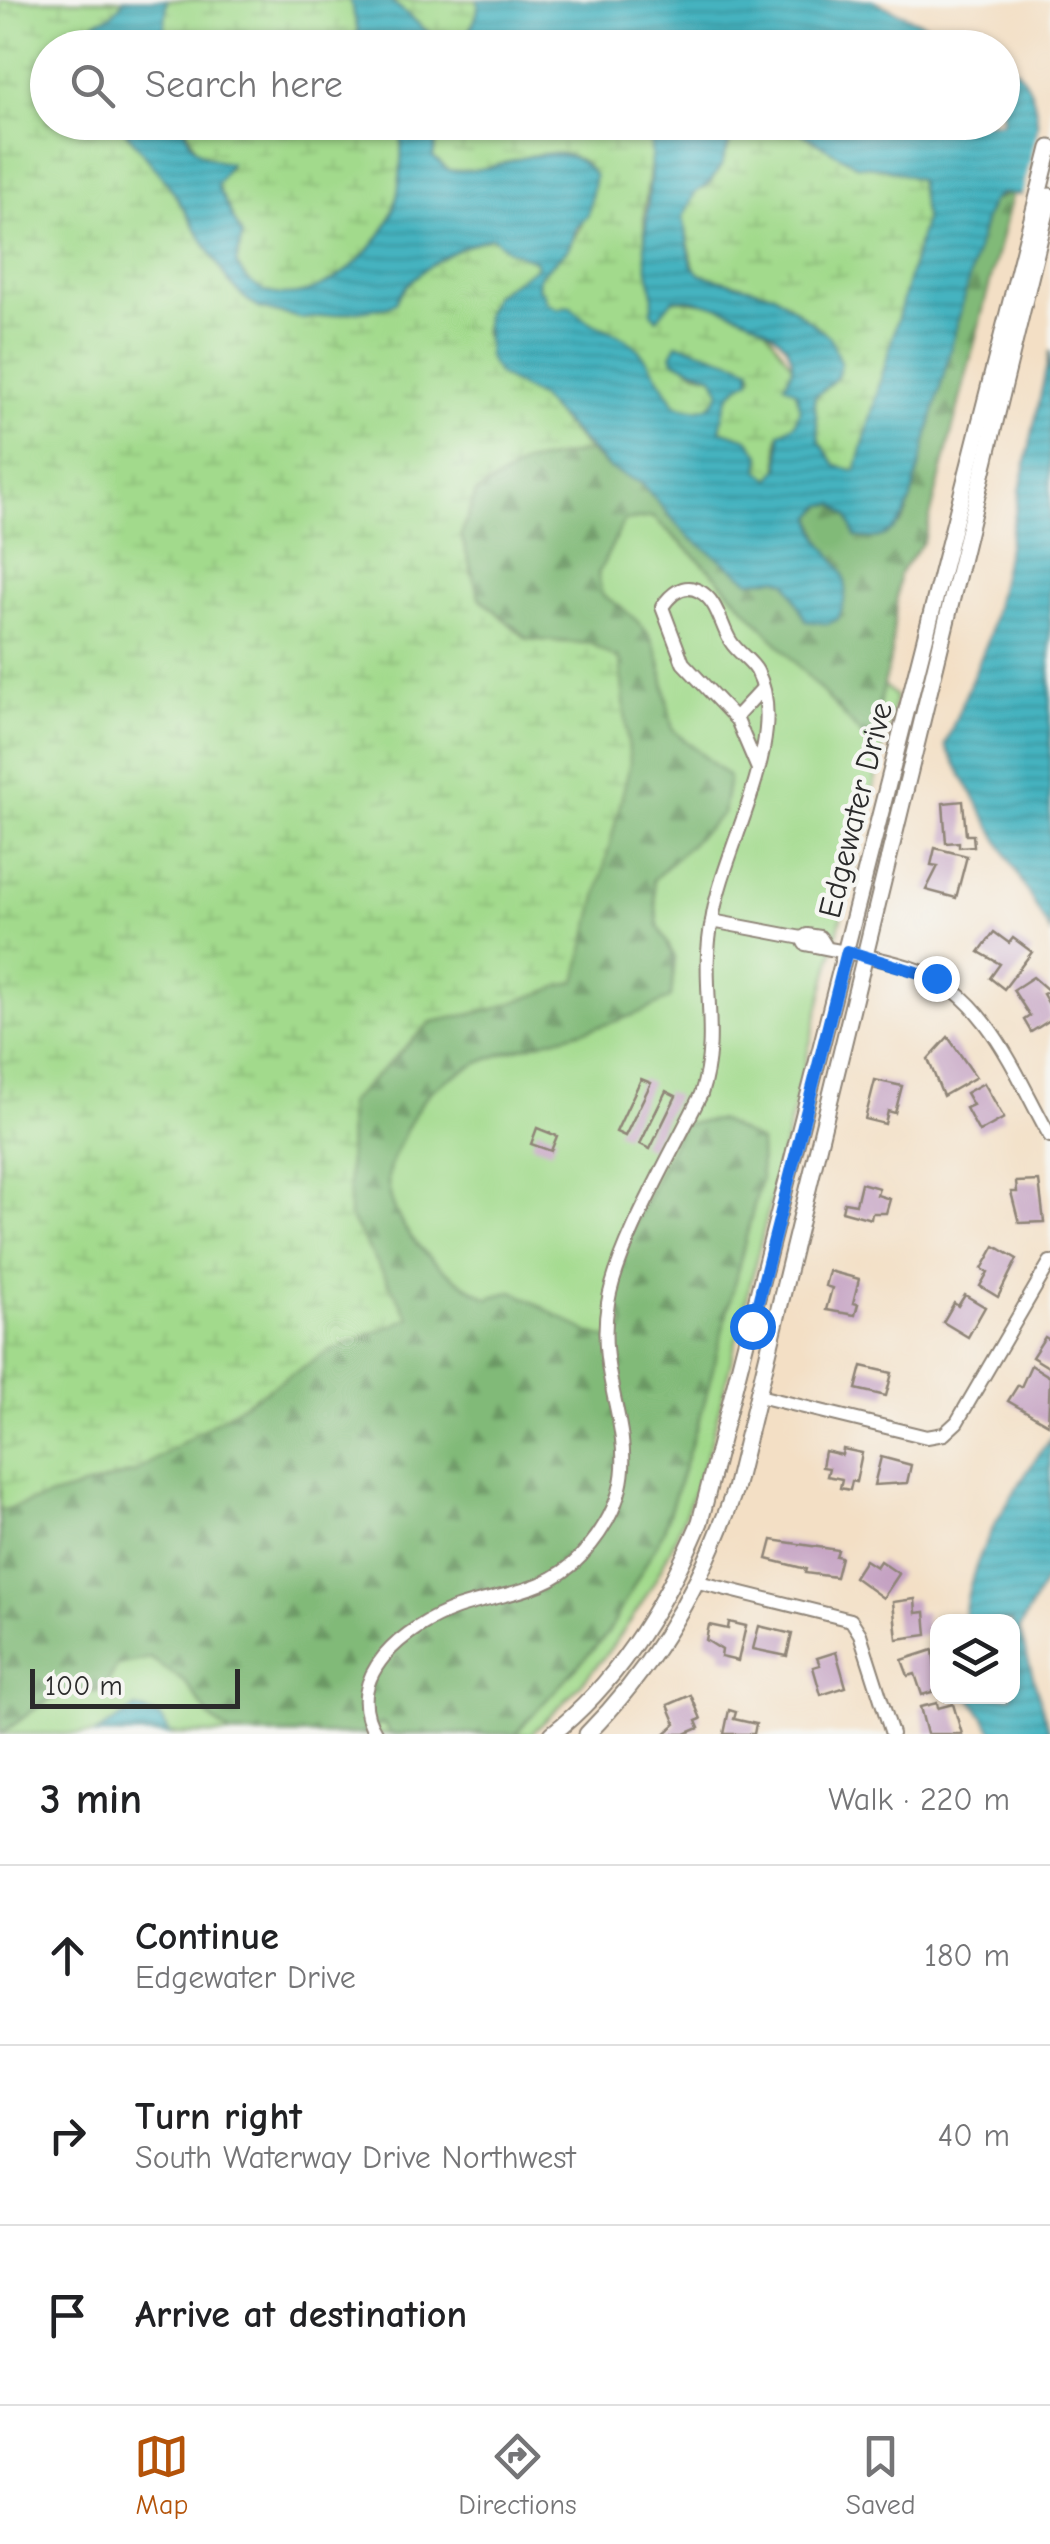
<!DOCTYPE html>
<html lang="en">
<head>
<meta charset="utf-8">
<style>
  body { margin:0; font-family:"Comic Neue",sans-serif; background:#f6f6f6; color:#202124 }
  .controls { position:absolute; right:30px; bottom:30px; display:grid; overflow:hidden; border-radius:20px; box-shadow:0 2px 8px #0004 }
  .controls button { width:90px; height:90px; display:grid; place-items:center; padding:0; border:0; border-bottom:2px solid #e0e0e0; background:#fff; color:#202124; font:50px sans-serif }
  .scale { position:absolute; left:30px; bottom:25px; width:210px; box-sizing:border-box; padding-left:10px; border:5px solid #2b2b2b; border-top:0; font-size:28px; line-height:35px; white-space:nowrap; color:#2b2b2b; -webkit-text-stroke:8px #f6f6f2; paint-order:stroke }
  .stop { position:absolute; width:30px; height:30px; margin:-22px; border:8px solid #1a73e8; border-radius:50%; background:#fff }
  .stop.end { background:#1a73e8; border-color:#fff; box-shadow:0 2px 10px #0008 }
  .list { margin:0; padding:0; list-style:none }
  h2 { display:flex; justify-content:space-between; align-items:center; height:130px; margin:0; padding:0 40px; font-size:42px }
  h2 small { font-size:32px; font-weight:400; color:#757577 }
  .list li { display:grid; grid-template-columns:65px 1fr auto; gap:30px; align-items:center; box-sizing:border-box; height:180px; padding:0 40px; border-top:2px solid #e0e0e0 }
  .list b { display:block; font-size:38px; white-space:nowrap }
  .list p { margin:0; font-size:32px; white-space:nowrap; color:#757577 }
  .list em { font-size:32px; font-style:normal; color:#757577 }
  .icon { flex:none; width:55px; height:55px; fill:none; stroke:currentColor; stroke-width:2; stroke-linecap:round; stroke-linejoin:round }
  .map { position:relative; flex:none; width:1050px; height:1734px; overflow:hidden }
  .search { position:absolute; background:#fff; box-shadow:0 2px 8px #0004; left:30px; right:30px; top:30px; height:110px; display:flex; align-items:center; gap:25px; box-sizing:border-box; padding:0 35px; border-radius:55px; color:#757577; font-size:38px }
  .sheet { height:670px; background:#fff }
  nav { display:flex; justify-content:space-around; align-items:center; box-sizing:border-box; height:140px; border-top:2px solid #e0e0e0; background:#fff; font-size:28px; color:#757577 }
  nav a { display:grid; justify-items:center; gap:5px }
  nav .on { color:#b45309 }
  .map>svg:first-child { display:block }
  .green { fill:#a2da8c; stroke:#66825c; stroke-width:2.5 }
  .forest { fill:url(#forest-firs); stroke:#567252; stroke-width:2.5 }
  .wetland { fill:url(#wetland-marsh); stroke:#66825c; stroke-width:2.5 }
  .water { fill:url(#water-rules); stroke:#386f76; stroke-width:2.5 }
  .pier { fill:#f3dfc5 }
  .building { fill:#c4a1c2 }
  .lines { fill:none; stroke-linecap:round; stroke-linejoin:round }
  .minor-casing { stroke:#8f8578; stroke-width:16 }
  .tertiary-casing { stroke:#8f8578; stroke-width:19 }
  .minor { stroke:#fff; stroke-width:12 }
  .tertiary { stroke:#fff; stroke-width:15 }
  .route { stroke:#1a73e8; stroke-width:12 }
  .labels { text-anchor:middle; stroke-width:9; stroke-linejoin:round; paint-order:stroke }
  .street-label { font-size:32px; fill:#2b2b2b; stroke:#f6f6f2 }
</style>
</head>
<body>
<div class="map">
<svg width="1050" height="1734" viewBox="0 0 1050 1734">
  <defs>
    <pattern id="forest-firs" width="22" height="20" patternUnits="userSpaceOnUse" patternTransform="scale(2.5)"><rect width="22" height="20" fill="#81ba78"/><path d="M5 1l3.5 6h-7zM16 11l3.5 6h-7z" fill="#6a9763"/></pattern>
    <pattern id="wetland-marsh" width="20" height="14" patternUnits="userSpaceOnUse" patternTransform="scale(2.5)"><rect width="20" height="14" fill="#a2da8c"/><path d="M1 5h8M5 5V1M11 12h8M15 12V8" fill="none" stroke="#8cbb79"/></pattern>
    <pattern id="water-rules" width="6" height="5" patternUnits="userSpaceOnUse" patternTransform="scale(2.5)"><rect width="6" height="5" fill="#45b3c0"/><path d="M0 2.5h6" fill="none" stroke="#3a929c"/></pattern>
  </defs>
  <rect width="100%" height="100%" fill="#f6f6f2"/>
  <filter id="ink" filterUnits="userSpaceOnUse"><feTurbulence type="fractalNoise" baseFrequency=".01" numOctaves="2"/><feDisplacementMap in="SourceGraphic" scale="20" xChannelSelector="R" yChannelSelector="G"/><feConvolveMatrix kernelMatrix="1 2 1 2 8 2 1 2 1" color-interpolation-filters="sRGB"/></filter>
  <filter id="wash" filterUnits="userSpaceOnUse"><feTurbulence type="fractalNoise" baseFrequency=".0048" numOctaves="4" result="noise"/><feDisplacementMap in="SourceGraphic" scale="40" xChannelSelector="R" yChannelSelector="G"/><feGaussianBlur stdDeviation="2.25" result="paint"/><feColorMatrix in="noise" values="0 0 0 0 0 0 0 0 0 0 0 0 0 0 0 0 0 1.4 0 .05"/><feComposite in="paint" operator="in"/></filter>
  <g filter="url(#wash)">
    <rect width="100%" height="100%" fill="#f3dfc5"/>
    <!-- green -->
    <path class="green" d="M652 465 896 697 711 1442C670 1569 630 1643 531 1734H0V1374L575 587Z"/>
    <!-- forest -->
    <path class="forest" d="M1013 192 924 541 899 574 891 655 870 744 713 573 653 517 624 521 598 574 602 595C670 635 657 662 673 730L729 777 723 813 653 880 658 925 675 958 671 997C599 1040 502 1037 435 1088 420 1100 410 1122 402 1139 394 1157 385 1170 389 1189 397 1238 446 1276 488 1298L513 1291 589 1333 616 1341 625 1324 614 1293 628 1238 682 1124 719 1120 760 1142 761 1178 704 1404 664 1530 608 1633 515 1734H391L383 1723 360 1734H231L210 1718 185 1682 150 1658 118 1665 101 1692C46 1689 40 1709 0 1734V1511L135 1472 327 1352 409 1318 349 1216 348 1103 431 1022 491 1010 592 644 528 639 479 597 461 535 476 493 525 463 589 451 610 469 641 483 687 535 750 580 778 578 787 582 803 610 828 624C865 606 816 543 813 517L824 505 835 504 848 516 900 524 906 514 985 218 992 201Z"/>
    <!-- wetland -->
    <g class="wetland">
      <path d="M0 0H124L112 15 95 23 91 31 104 47 48 48V122L119 123 171 188 228 281 245 298 259 308 304 319 386 307 396 302C408 272 461 245 492 237L536 261 537 267 493 295 483 332 498 374 540 398 589 451 525 463 476 493 461 535 479 597 527 639 592 644 620 661 630 764 576 981 491 1010 431 1022 348 1103 349 1216 410 1318 327 1352 135 1472 0 1511Z"/>
      <path d="M167 0H350L358 31 354 47 163 48Z"/>
      <path d="M390 0H478C480 16 468 38 453 45L440 42Z"/>
      <path d="M184 123H402C401 150 403 181 394 208 375 266 278 337 236 264L242 236 217 186 220 175 230 167 197 152Z"/>
      <path d="M448 123H647C658 152 645 186 644 217 644 251 652 284 657 318L672 299 719 304 762 323 791 364 800 409 795 424 780 433C773 450 787 466 771 479L758 470 761 456 748 439 720 430 726 397 753 375C745 355 720 364 705 352L682 362 695 372 713 376 720 390C714 413 694 412 675 405L637 348 612 333 590 326 565 306 558 309C545 305 535 289 539 276L568 248 582 224 585 163C543 135 494 178 448 170L433 157 439 126Z"/>
      <path d="M737 123H784L856 165 884 168 918 179 925 219 856 471 836 466 819 441 814 398 837 377 830 337 774 294 695 273 683 217 695 193 709 183 721 166Z"/>
    </g>
    <!-- water -->
    <g class="water">
      <path d="M124 0H167L163 47H104L91 32 95 22 112 15Z"/>
      <path d="M350 0H390L440 42 453 45C468 38 480 16 478 0H871L975 47 591 48 574 42 546 48 354 47 358 30Z"/>
      <path d="M1003 60C1050 85 1038 150 1030 196L1002 193 992 201 985 218 911 499C901 528 886 544 855 536L848 516 835 504 823 505 813 517C817 560 864 560 838 619L828 624 806 621 787 582 778 578 750 581 687 535 641 483 610 469 540 398 498 374 488 357 485 316 494 295 537 267 536 261 506 249 492 237C461 245 408 272 396 302L386 307 304 319 259 308 245 298 228 281 171 188 119 123H184C188 150 206 161 230 163L217 186 242 236 236 264C278 337 375 266 394 208 403 181 401 150 402 123H448L439 126 433 157 448 170C498 179 558 125 595 176L588 215 576 228 568 249 539 276 538 289 543 291 546 302 558 309 570 306C591 329 605 325 629 341 646 353 663 386 675 404 693 412 714 413 720 390L713 376 674 361 671 355 677 344C683 344 746 365 751 368L750 380C725 391 725 405 720 430L748 439 761 456 759 470 770 479 780 467V433L795 424 800 409 796 391 784 384C824 336 708 296 673 299L657 319 651 313C657 290 646 273 645 250 644 215 658 152 647 123H737L721 166 709 183 695 193 683 217 692 265 701 275 774 294 830 337 841 364 837 377 814 398 819 441 836 466 856 471 925 219 918 179 884 168 856 165 784 123 1002 122Z"/>
      <path d="M1050 351V932L945 745 988 640Z"/>
      <path d="M1050 1438V1572L1019 1629 1050 1734H995L970 1697 1012 1696V1622L964 1621C969 1552 1012 1495 1050 1438Z"/>
      <path d="M136 1708 161 1717 170 1734H95Z"/>
    </g>
    <!-- pier -->
    <path class="pier" d="M1043 109 1050 118V210L1021 199Z"/>
    <g id="blocks">
      <!-- building -->
      <g class="building">
        <path d="M963 801 966 835H973L974 846 959 847V842L946 843 943 803Z"/>
        <path d="M935 848 967 856 956 898 926 890 938 866 931 865Z"/>
        <path d="M994 932 1009 943 1013 938 1032 952 1004 989 990 978 1000 964 979 952Z"/>
        <path d="M1033 977 1049 991 1043 994 1050 1006V1020L1031 1032 1024 1020 1030 1016 1013 990Z"/>
        <path d="M948 1037 976 1077 943 1096 928 1059Z"/>
        <path d="M641 1079 651 1083 625 1136 616 1132Z"/>
        <path d="M875 1080 902 1086 895 1113 888 1111 885 1124 865 1119Z"/>
        <path d="M984 1083 1004 1118 979 1132 966 1108 973 1105 966 1093Z"/>
        <path d="M666 1091 676 1096 650 1149 640 1144Z"/>
        <path d="M537 1128 557 1136 551 1151 531 1144Z"/>
        <path d="M1039 1181 1044 1222 1019 1223 1011 1192H1017L1016 1182Z"/>
        <path d="M861 1183 879 1188 877 1195 890 1199 886 1213H872L871 1219 842 1211 844 1202 856 1204Z"/>
        <path d="M995 1246 1017 1259 998 1297 980 1286 988 1272 982 1269Z"/>
        <path d="M829 1271 859 1279 853 1303 858 1304 855 1315 826 1310 832 1288 825 1286Z"/>
        <path d="M965 1295 985 1307 968 1337 943 1322 954 1303 958 1306Z"/>
        <path d="M1045 1337 1050 1340V1368L1032 1357Z"/>
        <path d="M1031 1365 1050 1377 1048 1424 1008 1401 1018 1385 1021 1387Z"/>
        <path d="M862 1366 892 1373 886 1396 856 1389Z"/>
        <path d="M843 1449 862 1453 856 1482 852 1481 850 1490 840 1488 842 1479 827 1476 829 1468 822 1467 825 1451 842 1455Z"/>
        <path d="M881 1457 911 1465 907 1483 874 1485Z"/>
        <path d="M772 1540 838 1550 836 1556 841 1557 836 1577 805 1573 806 1569 767 1559Z"/>
        <path d="M865 1560 876 1567 880 1561 899 1574 883 1598 854 1577Z"/>
        <path d="M915 1599 916 1613 925 1612 927 1635 897 1639 893 1602Z"/>
        <path d="M729 1622 746 1626 738 1661 721 1657 722 1650 706 1640 709 1625 728 1629Z"/>
        <path d="M759 1626 792 1634 787 1656 753 1649Z"/>
        <path d="M933 1650 938 1690 922 1695 915 1674 908 1676 902 1660Z"/>
        <path d="M836 1652 846 1687 821 1695 813 1667 820 1665 817 1658Z"/>
        <path d="M691 1695 701 1719 696 1721 699 1728 685 1734H664L676 1724 668 1705Z"/>
        <path d="M937 1703 938 1708 953 1704 962 1734H927L920 1707Z"/>
        <path d="M729 1710 736 1712 734 1719 756 1724 754 1734H724Z"/>
      </g>
    </g>
  </g>
  <g filter="url(#ink)">
    <use href="#blocks" fill-opacity="0" stroke="#8f8578" stroke-width="2.5"/>
    <g class="lines">
      <!-- minor casing -->
      <g class="minor-casing">
        <g id="minor">
          <path d="M735 718 763 688"/>
          <path d="M712 921C722 849 792 737 757 671 751 660 738 653 731 642 721 627 718 600 699 591 683 582 670 595 662 607L683 663 737 720 758 769"/>
          <path d="M802 938 805 944C842 952 881 957 918 970 988 996 1016 1076 1050 1136"/>
          <path d="M759 1396 927 1437 944 1434 957 1422 1050 1262"/>
          <path d="M698 1582 851 1620 860 1634 892 1734"/>
          <path d="M376 1734C340 1677 406 1626 457 1608 501 1593 547 1593 581 1556 668 1461 591 1401 608 1303 617 1246 674 1150 701 1094 721 1033 699 984 712 921L802 938 807 935 820 937 825 945"/>
        </g>
      </g>
      <!-- tertiary casing -->
      <g class="tertiary-casing">
        <g id="tertiary">
          <path d="M552 1734C620 1681 667 1600 700 1522L1050 148"/>
          <path d="M587 1734C657 1664 703 1582 735 1489L1050 196"/>
        </g>
      </g>
      <!-- minor -->
      <use href="#minor" class="minor"/>
      <!-- tertiary -->
      <use href="#tertiary" class="tertiary"/>
    </g>
  </g>
  <g class="lines" filter="url(#ink)">
    <!-- route -->
    <path class="route" d="M752 1326 847 951 936 978"/>
  </g>
  <g class="labels">
    <!-- street labels -->
    <g class="street-label">
      <text transform="translate(855 810) rotate(-76)" y="11">Edgewater Drive</text>
    </g>
  </g>
</svg>
<div class="controls">
<button><svg class="icon" aria-label="layers" viewBox="0 0 24 24"><path d="M12 4l9 5-9 5-9-5zM3 14l9 5 9-5"/></svg></button>
</div>
<div class="scale">100 m</div>
<div class="stop" style="left:752px;top:1326px"></div>
<div class="stop end" style="left:936px;top:978px"></div>
<div class="search"><svg class="icon" aria-label="search" viewBox="0 0 24 24"><circle cx="10" cy="10" r="6"/><path d="M15 15l6 6"/></svg>Search here</div>
</div>
<section class="sheet">
<h2>3 min<small>Walk · 220 m</small></h2>
<ul class="list">
<li><svg class="icon" aria-label="ahead" viewBox="0 0 24 24"><path d="M12 20V5M6 11l6-6 6 6"/></svg><div><b>Continue</b><p>Edgewater Drive</p></div><em>180 m</em></li>
<li><svg class="icon" aria-label="right" viewBox="0 0 24 24"><path d="M7 20v-9h11M14 6l5 5-5 5"/></svg><div><b>Turn right</b><p>South Waterway Drive Northwest</p></div><em>40 m</em></li>
<li><svg class="icon" aria-label="arrive" viewBox="0 0 24 24"><path d="M6 21V4h12l-3 4 3 4H6"/></svg><div><b>Arrive at destination</b></div></li>
</ul>
</section>
<nav>
<a class="on"><svg class="icon" aria-label="map" viewBox="0 0 24 24"><path d="M3 6l6-2 6 2 6-2v14l-6 2-6-2-6 2zM9 4v14M15 6v14"/></svg>Map</a>
<a><svg class="icon" aria-label="directions" viewBox="0 0 24 24"><path d="M12 3l9 9-9 9-9-9zM9 14v-3h6M13 9l2 2-2 2"/></svg>Directions</a>
<a><svg class="icon" aria-label="saved" viewBox="0 0 24 24"><path d="M7 4h10v16l-5-4-5 4z"/></svg>Saved</a>
</nav>
</body>
</html>
